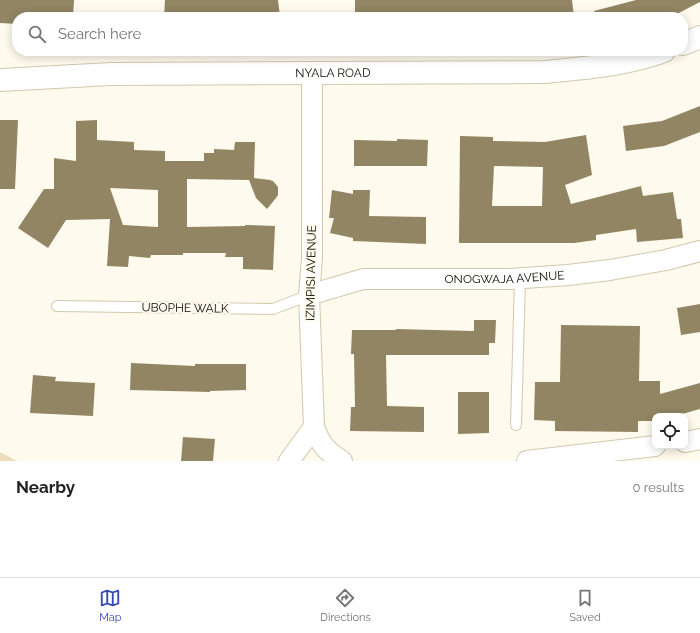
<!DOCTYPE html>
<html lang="en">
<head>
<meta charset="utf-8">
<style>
  body { margin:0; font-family:Raleway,sans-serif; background:#f6f6f6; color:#202124 }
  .controls { position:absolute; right:12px; bottom:12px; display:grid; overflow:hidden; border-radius:8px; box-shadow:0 2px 10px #0003 }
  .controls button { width:36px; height:36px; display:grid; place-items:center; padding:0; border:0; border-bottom:1px solid #e0e0e0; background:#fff; color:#202124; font:20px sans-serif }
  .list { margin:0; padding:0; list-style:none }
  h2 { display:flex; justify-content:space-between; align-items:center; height:52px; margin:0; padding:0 16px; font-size:17px }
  h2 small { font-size:13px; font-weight:400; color:#757577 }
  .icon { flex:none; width:22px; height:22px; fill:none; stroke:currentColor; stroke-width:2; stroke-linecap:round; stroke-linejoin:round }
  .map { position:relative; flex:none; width:700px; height:461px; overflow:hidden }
  .search { position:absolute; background:#fff; box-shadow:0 2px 10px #0003; left:12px; right:12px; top:12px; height:44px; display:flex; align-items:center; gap:10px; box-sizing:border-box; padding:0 14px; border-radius:16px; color:#757577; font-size:15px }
  .sheet { height:116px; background:#fff }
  nav { display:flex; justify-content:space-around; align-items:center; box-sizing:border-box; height:56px; border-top:1px solid #e0e0e0; background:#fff; font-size:11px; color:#757577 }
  nav a { display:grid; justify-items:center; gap:2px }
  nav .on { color:#3247b8 }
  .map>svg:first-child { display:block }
  .green { fill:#ebdebc }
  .building { fill:#928563; fill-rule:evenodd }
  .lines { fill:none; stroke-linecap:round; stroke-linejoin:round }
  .service-casing { stroke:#d2c8ab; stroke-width:12 }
  .minor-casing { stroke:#d2c8ab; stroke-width:22 }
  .tertiary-casing { stroke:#d2c8ab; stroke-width:24 }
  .service { stroke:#fff; stroke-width:10 }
  .minor { stroke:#fff; stroke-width:20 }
  .tertiary { stroke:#fff; stroke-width:22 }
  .labels { text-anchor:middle; stroke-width:4; stroke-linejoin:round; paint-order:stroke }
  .street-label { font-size:12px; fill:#100c04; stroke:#fefaee }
</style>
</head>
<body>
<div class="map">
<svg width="700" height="461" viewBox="0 0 700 461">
  <rect width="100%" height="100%" fill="#fefaee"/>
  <!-- green -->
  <path class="green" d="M0 452 17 461H0Z"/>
  <!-- building -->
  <g class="building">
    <path d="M0 0H74L73 17H17V24L0 23Z"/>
    <path d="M165 0H278L280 17H164Z"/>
    <path d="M355 0H572L574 17H400L355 12Z"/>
    <path d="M636 0H700V2L671 17H595L594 11Z"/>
    <path d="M700 106V132L664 146 626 151 623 126 662 121Z"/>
    <path d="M0 120H18L15 189H0Z"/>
    <path d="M97 120V140L134 142V150L165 151V161H204V153H214V149L234 150 235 142H255L254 178 270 180 273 181 278 187V195L276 198 267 209 256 198 249 180 187 179V227L245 226V225L275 226 273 270 243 269V257H225L226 253H183V255H151L150 258 129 256 128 267 107 266 110 219 66 220 48 248 18 228 44 189H54V158L76 161V121ZM110 188 158 190V227L123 225Z"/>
    <path d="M586 135 592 175 565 185 571 204 641 186 643 196 673 192 677 219H681L683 238 637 242 636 229 596 235V240L574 243H459L460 136 493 137V141L545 142ZM494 166 543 167 542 206H492Z"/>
    <path d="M397 139 428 140 427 166H354V140L397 141Z"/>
    <path d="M332 190 353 194V190H370L369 216 426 217V244L353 241V238L330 233 334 218H329Z"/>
    <path d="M700 304V332L681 335 677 308Z"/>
    <path d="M474 320H496L495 343H489V355H386L387 406 424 407V432L350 431 351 407H355L354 354H351L352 330H396V329L474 331Z"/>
    <path d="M561 325 640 326 639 381H660V394L700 383V409L675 416H655V421H638V432L555 431V421L534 420 535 382H560Z"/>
    <path d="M131 363 195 366V364H246V390L210 391V392L130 390Z"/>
    <path d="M33 375 56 377 55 381 95 383 93 416 30 413Z"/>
    <path d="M458 392H489V433L458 434Z"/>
    <path d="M183 437 215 439 213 461H181Z"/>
  </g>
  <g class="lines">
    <!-- service casing -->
    <g class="service-casing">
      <g id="service">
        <path d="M57 306 273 309 309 295"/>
        <path d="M516 425 520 278"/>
      </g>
    </g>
    <!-- minor casing -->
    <g class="minor-casing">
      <g id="minor">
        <path d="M312 73V258L309 295 314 427C321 445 325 450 342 461"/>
        <path id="s1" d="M309 295 363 279H510L568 275 610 270 666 260 700 251"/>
        <path d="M685 442 700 439"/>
        <path d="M289 461 314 427"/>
        <path d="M527 461 655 446"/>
      </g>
    </g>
    <!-- tertiary casing -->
    <g class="tertiary-casing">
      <g id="tertiary">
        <path d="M683 44 700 37"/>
        <path id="s2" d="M0 80 111 74 545 72C585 68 627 65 664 51"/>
      </g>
    </g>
    <!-- service -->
    <use href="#service" class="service"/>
    <!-- minor -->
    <use href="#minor" class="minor"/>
    <!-- tertiary -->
    <use href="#tertiary" class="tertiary"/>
  </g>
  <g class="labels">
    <!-- street labels -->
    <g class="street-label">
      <text dy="4" stroke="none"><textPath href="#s2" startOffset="333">NYALA ROAD</textPath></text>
      <text transform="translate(311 273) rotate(-89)" y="4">IZIMPISI AVENUE</text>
      <text dy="4" stroke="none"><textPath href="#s1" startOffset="198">ONOGWAJA AVENUE</textPath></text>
      <text transform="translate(185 308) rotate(1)" y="4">UBOPHE WALK</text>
    </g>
  </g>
</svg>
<div class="controls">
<button><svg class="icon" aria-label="locate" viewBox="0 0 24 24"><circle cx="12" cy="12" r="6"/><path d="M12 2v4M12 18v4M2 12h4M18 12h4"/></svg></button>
</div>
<div class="search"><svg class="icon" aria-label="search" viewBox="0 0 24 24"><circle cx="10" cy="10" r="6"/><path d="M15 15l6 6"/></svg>Search here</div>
</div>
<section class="sheet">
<h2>Nearby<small>0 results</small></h2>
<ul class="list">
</ul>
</section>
<nav>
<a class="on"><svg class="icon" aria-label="map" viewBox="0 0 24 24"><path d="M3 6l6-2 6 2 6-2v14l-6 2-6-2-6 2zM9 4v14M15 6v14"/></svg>Map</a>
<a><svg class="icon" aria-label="directions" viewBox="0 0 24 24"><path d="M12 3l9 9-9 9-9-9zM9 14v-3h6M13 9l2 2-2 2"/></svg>Directions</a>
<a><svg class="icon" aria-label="saved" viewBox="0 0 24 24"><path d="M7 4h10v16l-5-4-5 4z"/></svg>Saved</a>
</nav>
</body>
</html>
